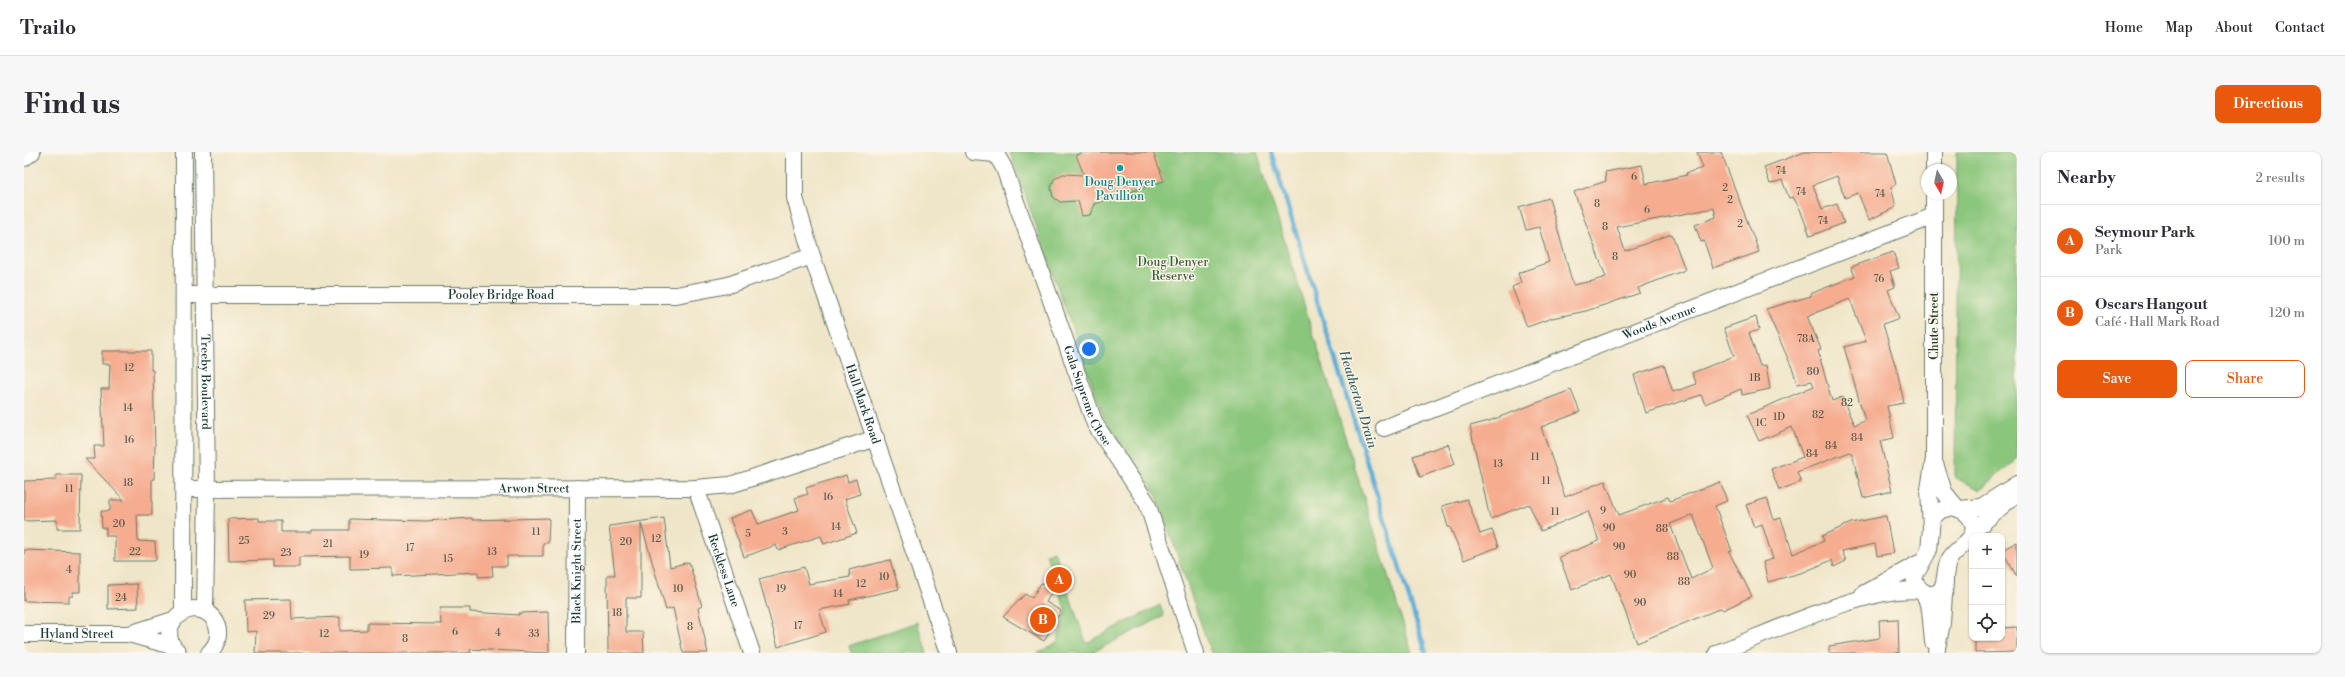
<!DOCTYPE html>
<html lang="en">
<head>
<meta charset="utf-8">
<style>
  body { margin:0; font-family:"Libre Bodoni",serif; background:#f7f7f7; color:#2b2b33 }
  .controls { position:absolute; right:12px; bottom:12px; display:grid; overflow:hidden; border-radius:8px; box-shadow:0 1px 3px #0004 }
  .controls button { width:36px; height:36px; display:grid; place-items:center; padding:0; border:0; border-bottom:1px solid #e1e1e2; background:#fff; color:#2b2b33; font:20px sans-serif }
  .compass { position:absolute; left:1897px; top:12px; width:36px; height:36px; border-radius:50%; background:#fff; box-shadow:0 1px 3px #0004; rotate:171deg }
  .you { position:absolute; left:1065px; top:197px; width:14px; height:14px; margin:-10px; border:3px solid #fff; border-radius:50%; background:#1a73e8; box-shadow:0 0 0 6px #1a73e833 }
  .badge { display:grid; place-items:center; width:26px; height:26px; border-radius:50%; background:#ea580c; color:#fff; font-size:13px; font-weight:700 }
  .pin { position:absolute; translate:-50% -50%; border:2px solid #fff; box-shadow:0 1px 4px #0006 }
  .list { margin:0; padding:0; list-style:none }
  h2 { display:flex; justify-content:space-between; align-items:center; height:52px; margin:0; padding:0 16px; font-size:17px }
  h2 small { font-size:13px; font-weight:400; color:#7c7c81 }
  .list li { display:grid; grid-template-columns:26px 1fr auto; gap:12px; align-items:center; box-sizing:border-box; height:72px; padding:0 16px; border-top:1px solid #e1e1e2 }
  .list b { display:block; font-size:15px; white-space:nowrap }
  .list p { margin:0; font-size:13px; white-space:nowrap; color:#7c7c81 }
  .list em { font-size:13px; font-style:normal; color:#7c7c81 }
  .actions { display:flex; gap:8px; padding:12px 16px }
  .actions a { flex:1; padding:9px 0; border:1px solid #ea580c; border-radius:8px; text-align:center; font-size:14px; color:#ea580c }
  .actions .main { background:#ea580c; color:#fff }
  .icon { flex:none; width:22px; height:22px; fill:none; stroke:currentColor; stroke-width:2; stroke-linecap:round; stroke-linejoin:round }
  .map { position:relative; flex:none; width:1993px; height:501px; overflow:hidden; border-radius:8px }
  header { display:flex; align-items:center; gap:24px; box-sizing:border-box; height:56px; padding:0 20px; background:#fff; border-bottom:1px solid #e1e1e2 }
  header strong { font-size:19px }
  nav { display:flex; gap:22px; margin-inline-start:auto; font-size:14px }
  .intro { display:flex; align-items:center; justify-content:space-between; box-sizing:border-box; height:96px; padding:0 24px }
  h1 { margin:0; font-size:28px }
  .button { padding:10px 18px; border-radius:8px; background:#ea580c; color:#fff; font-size:14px; font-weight:700 }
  main { display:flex; gap:24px; padding:0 24px }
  aside { flex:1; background:#fff; border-radius:8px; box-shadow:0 1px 3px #0004 }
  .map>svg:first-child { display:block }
  .green { fill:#8ac67b; stroke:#548258 }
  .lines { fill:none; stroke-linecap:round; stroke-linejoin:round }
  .stream { stroke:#5eaed8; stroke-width:4.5 }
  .building { fill:#f5ac8f; fill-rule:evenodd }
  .minor-casing { stroke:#687868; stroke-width:18 }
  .minor { stroke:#fff; stroke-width:16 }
  .culture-dot { fill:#0f9aa8; stroke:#fcf5e5; stroke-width:1.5 }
  .labels { text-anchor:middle; stroke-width:3; stroke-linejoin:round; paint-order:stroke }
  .number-label { font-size:10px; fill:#54594b }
  .culture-label { font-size:12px; fill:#0d838f; stroke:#fcf5e5 }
  .park-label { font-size:12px; fill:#3a5f46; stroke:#fcf5e5 }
  .street-label { font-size:12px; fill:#1f3d34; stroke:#fcf5e5 }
  .water-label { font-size:13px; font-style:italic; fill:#325f65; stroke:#fcf5e5 }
</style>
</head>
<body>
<header>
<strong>Trailo</strong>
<nav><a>Home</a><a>Map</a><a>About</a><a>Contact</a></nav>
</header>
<div class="intro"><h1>Find us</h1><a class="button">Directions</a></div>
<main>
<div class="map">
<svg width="1993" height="501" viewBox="0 0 1993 501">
  <rect width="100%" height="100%" fill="#fcf5e5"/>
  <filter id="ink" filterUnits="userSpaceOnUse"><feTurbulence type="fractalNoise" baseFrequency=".025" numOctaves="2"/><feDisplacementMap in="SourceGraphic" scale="8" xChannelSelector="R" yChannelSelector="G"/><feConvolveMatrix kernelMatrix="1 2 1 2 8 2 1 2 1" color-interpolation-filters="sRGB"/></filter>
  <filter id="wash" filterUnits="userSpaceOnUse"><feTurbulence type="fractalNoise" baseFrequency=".012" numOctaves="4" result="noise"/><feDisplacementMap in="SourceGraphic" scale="16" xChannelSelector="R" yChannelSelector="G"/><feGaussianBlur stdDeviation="0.9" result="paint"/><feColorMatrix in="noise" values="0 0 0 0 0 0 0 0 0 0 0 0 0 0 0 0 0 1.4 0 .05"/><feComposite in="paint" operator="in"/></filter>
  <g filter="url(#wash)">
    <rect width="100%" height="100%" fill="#efe6c9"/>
    <!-- green -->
    <g class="green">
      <path d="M986 0H1233L1388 501H1187L1133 344 1080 266Z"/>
      <path d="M1933 0H1993V306L1957 338 1931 326Z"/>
      <path d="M1030 399 1062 491 1136 453 1140 464 1067 501H1014L1033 490 1042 459 1022 402Z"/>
      <path d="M893 470 903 501H827L825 494Z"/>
    </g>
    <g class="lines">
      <!-- stream -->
      <path class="stream" d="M1247 0 1402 501"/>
    </g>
    <g id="blocks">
      <!-- building -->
      <g class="building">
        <path d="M1060 0H1129L1140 29 1070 52 1066 63 1058 64 1054 49 1036 50 1029 45 1027 36 1030 27 1039 22 1060 23 1052 3Z"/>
        <path d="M1673 0H1697L1735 100 1689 116 1680 89 1677 90 1671 73 1692 65 1690 56 1593 75 1601 99 1648 82 1661 118 1614 136 1616 141 1562 159 1528 166 1503 175 1488 135 1497 131 1494 121 1525 110 1515 75 1502 78 1495 55 1525 46 1549 133 1569 129 1582 125 1550 40 1582 29 1581 20 1618 13 1622 32 1663 23 1662 21 1679 16Z"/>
        <path d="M1781 0H1863L1872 32 1867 35 1872 55 1845 68 1834 41 1821 46 1813 24 1789 33 1798 57 1813 52 1820 71 1786 84 1776 57 1769 45 1765 46 1758 28 1746 32 1740 15Z"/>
        <path d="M1869 100 1875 116 1866 119 1871 135 1864 138 1875 166 1859 172 1874 223 1880 251 1863 254 1870 286 1856 289 1868 339 1839 346 1828 302 1826 300 1773 320 1777 330 1755 338 1747 317 1779 305 1768 275 1735 289 1723 263 1790 234 1788 229 1773 232 1769 218 1742 157 1787 144 1786 142 1831 124 1827 115ZM1826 147 1842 189 1820 195 1841 269 1830 273 1818 245 1808 249 1794 199 1797 197 1783 164Z"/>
        <path d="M1732 165 1735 178 1725 181 1736 214 1742 213 1746 237 1718 243 1717 237 1681 252 1677 243 1622 261 1610 223 1640 213 1649 240 1673 232 1668 221 1710 204 1700 176Z"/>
        <path d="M78 199H127V218H129L131 296 130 327H128V363H113L114 389 131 390 132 408 129 409H91V384H82V376H78L77 359H86V348H100L61 307H71L70 294H80L77 237H85L86 212H78Z"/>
        <path d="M1547 238 1556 260 1517 275 1541 345 1581 329 1595 363 1644 345 1646 349 1696 330 1703 349 1691 354 1708 399 1705 400 1728 444 1699 458 1697 456 1613 491 1587 422 1548 438 1535 405 1575 389 1564 359 1517 379 1505 352 1466 367 1446 274 1465 269ZM1669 363 1689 416 1667 427 1646 372Z"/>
        <path d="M1424 292 1431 312 1396 325 1389 304Z"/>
        <path d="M32 323H57L56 377H33V368L0 369V329L32 328Z"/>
        <path d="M822 323 824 330 832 327 836 342 821 347 833 381 800 392 797 384 754 398 752 393 720 405 706 366 728 358 734 372 775 358 771 346 784 342 782 336Z"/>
        <path d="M1743 346 1750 368 1757 366 1769 402 1800 389 1798 384 1827 371 1862 364 1869 401 1853 404 1851 392 1818 399 1822 409 1810 415 1808 408 1780 420 1744 430 1739 410 1749 407 1738 372 1730 375 1722 353Z"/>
        <path d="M1443 347 1456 382 1468 378 1474 395 1440 408 1426 375H1424L1418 354Z"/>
        <path d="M235 366V369H257V380H288V378H325V367L402 369 448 366V368L525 366 524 391H519V404H483V414H468L469 424 454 425V420L369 424V416L326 417V404L275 405V415H249V408L205 409 204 367Z"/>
        <path d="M640 366 646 415 665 410 678 454 674 456 684 501H659L649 456 642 458 617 371V446H602V480H619L620 501H584L583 423H591L585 374Z"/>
        <path d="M1993 390V425L1978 398Z"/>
        <path d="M0 398 56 400V440H49V444H45V450L0 449Z"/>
        <path d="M866 408 875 437 825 448 826 452 795 458 802 480 754 495 735 427 780 415 785 432 826 425 825 418Z"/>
        <path d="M1017 431 1029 438 1022 450 1037 459 1020 489 979 465 1001 442 1008 446Z"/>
        <path d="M113 432 114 456 84 457V433Z"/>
        <path d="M267 447 268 467 316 465V479L343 478V471L417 472 416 456H446V460L495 463V461L524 460 525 501 446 497 447 501H231L232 479 222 480 221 448Z"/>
        <path d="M1874 467 1875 501H1805V494L1856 486 1855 468Z"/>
        <path d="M1993 475V500L1951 501V486H1978V476Z"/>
      </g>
    </g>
  </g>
  <g filter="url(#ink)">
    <use href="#blocks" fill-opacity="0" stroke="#687868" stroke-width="1"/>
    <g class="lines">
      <!-- minor casing -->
      <g class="minor-casing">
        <g id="minor">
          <path id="s1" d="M179 0 183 338 181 459"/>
          <path id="s2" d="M771 0V46L788 104 925 501"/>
          <path id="s3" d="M949 0 972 2 980 16 1071 272 1123 351 1172 501"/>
          <path d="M0 6 8 0"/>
          <path d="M1910 18V0"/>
          <path id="s4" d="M160 143H652L704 133 788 104"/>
          <path id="s5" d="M1360 276 1910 64"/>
          <path d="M1911 312 1920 340 1934 357"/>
          <path id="s6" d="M672 336 728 501"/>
          <path id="s7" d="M161 337 672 336 706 333 852 286"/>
          <path d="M1929 355C1936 357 1943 360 1947 367 1958 387 1932 394 1925 408 1920 417 1923 428 1917 438 1906 448 1892 438 1890 425L1905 398 1908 366 1917 358Z"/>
          <path d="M1936 357 1957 355 1993 332"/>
          <path d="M1907 376 1905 337 1910 307V42"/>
          <path d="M1948 383 1954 375 1993 341"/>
          <path d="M1899 440 1906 457 1909 490"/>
          <path d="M1839 442 1897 410"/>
          <path d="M159 459 160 0"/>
          <path id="s8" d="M0 482H105L148 494"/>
          <path d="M105 482 149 468"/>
          <path d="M154 500C136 484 148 459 170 457 194 458 202 485 185 501"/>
          <path id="s9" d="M552 501 553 336"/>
          <path d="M1693 501C1741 483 1850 431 1897 439"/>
          <path d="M1912 501 1918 471 1921 429"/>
        </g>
      </g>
      <!-- minor -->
      <use href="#minor" class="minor"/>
    </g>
  </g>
  <!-- markers -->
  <circle class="culture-dot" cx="1096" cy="16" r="4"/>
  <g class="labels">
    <!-- number labels -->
    <g class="number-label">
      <text x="1757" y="22">74</text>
      <text x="1610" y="28">6</text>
      <text x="1701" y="39">2</text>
      <text x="1777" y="43">74</text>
      <text x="1856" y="45">74</text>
      <text x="1706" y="51">2</text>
      <text x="1573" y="55">8</text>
      <text x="1623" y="61">6</text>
      <text x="1799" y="72">74</text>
      <text x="1716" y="75">2</text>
      <text x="1581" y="78">8</text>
      <text x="1591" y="108">8</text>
      <text x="1855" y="130">76</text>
      <text x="1782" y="190">78A</text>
      <text x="105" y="219">12</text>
      <text x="1789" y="223">80</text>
      <text x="1731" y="229">1B</text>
      <text x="1823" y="254">82</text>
      <text x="104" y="259">14</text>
      <text x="1794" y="266">82</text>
      <text x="1755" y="268">1D</text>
      <text x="1737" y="274">1C</text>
      <text x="1833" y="289">84</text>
      <text x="105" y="291">16</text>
      <text x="1807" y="297">84</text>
      <text x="1788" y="305">84</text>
      <text x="1511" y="308">11</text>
      <text x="1474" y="315">13</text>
      <text x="1522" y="332">11</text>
      <text x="104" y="334">18</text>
      <text x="45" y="340">11</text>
      <text x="804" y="348">16</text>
      <text x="1579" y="362">9</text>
      <text x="1531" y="363">11</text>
      <text x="95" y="375">20</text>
      <text x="812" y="378">14</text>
      <text x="1585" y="379">90</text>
      <text x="1638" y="380">88</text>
      <text x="512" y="383">11</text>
      <text x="761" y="383">3</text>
      <text x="724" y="385">5</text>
      <text x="632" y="390">12</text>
      <text x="220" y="392">25</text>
      <text x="602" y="393">20</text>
      <text x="304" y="395">21</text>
      <text x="1595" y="398">90</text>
      <text x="386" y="399">17</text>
      <text x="111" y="403">22</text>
      <text x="468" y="403">13</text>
      <text x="262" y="404">23</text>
      <text x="340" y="406">19</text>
      <text x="1649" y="408">88</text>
      <text x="424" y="410">15</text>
      <text x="45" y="421">4</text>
      <text x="1606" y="426">90</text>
      <text x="860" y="428">10</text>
      <text x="1660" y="433">88</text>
      <text x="837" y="435">12</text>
      <text x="654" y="440">10</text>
      <text x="757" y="440">19</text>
      <text x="814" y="445">14</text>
      <text x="97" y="449">24</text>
      <text x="1616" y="454">90</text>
      <text x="593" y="464">18</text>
      <text x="245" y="467">29</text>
      <text x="774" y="477">17</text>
      <text x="666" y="478">8</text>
      <text x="431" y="483">6</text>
      <text x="474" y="484">4</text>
      <text x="300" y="485">12</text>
      <text x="510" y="485">33</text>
      <text x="381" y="490">8</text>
    </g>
    <!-- culture labels -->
    <g class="culture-label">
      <text x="1096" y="34">Doug Denyer<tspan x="1096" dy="14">Pavillion</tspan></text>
    </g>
    <!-- park labels -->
    <g class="park-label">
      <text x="1149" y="114">Doug Denyer<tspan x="1149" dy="14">Reserve</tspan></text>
    </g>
    <!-- street labels -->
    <g class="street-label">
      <text dy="4" stroke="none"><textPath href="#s4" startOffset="317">Pooley Bridge Road</textPath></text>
      <text dy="4" stroke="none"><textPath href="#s5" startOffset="295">Woods Avenue</textPath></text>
      <text transform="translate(1910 174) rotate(-90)" y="4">Chute Street</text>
      <text dy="4" stroke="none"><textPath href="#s1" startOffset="230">Treeby Boulevard</textPath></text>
      <text dy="4" stroke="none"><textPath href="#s3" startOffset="282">Gala Supreme Close</textPath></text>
      <text dy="4" stroke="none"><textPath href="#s2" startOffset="263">Hall Mark Road</textPath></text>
      <text dy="4" stroke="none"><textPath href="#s7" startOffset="349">Arwon Street</textPath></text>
      <text dy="4" stroke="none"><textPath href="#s9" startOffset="82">Black Knight Street</textPath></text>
      <text dy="4" stroke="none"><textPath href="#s6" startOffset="87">Reckless Lane</textPath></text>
      <text dy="4" stroke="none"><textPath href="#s8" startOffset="53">Hyland Street</textPath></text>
    </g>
    <!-- water labels -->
    <g class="water-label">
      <text transform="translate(1335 247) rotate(73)" y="5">Heatherton Drain</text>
    </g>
  </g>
</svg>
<div class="controls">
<button>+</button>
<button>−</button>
<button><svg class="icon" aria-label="locate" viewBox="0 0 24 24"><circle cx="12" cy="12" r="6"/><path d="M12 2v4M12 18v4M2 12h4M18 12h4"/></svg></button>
</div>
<svg class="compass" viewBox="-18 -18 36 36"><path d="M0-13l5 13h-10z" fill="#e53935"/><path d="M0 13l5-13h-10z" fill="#7c7c81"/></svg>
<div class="you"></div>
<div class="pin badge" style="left:1035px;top:428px">A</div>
<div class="pin badge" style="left:1019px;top:468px">B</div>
</div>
<aside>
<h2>Nearby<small>2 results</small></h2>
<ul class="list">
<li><span class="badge">A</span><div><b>Seymour Park</b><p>Park</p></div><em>100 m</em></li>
<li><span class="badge">B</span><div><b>Oscars Hangout</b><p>Café · Hall Mark Road</p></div><em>120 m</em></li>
</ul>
<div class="actions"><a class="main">Save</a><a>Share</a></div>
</aside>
</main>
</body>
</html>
